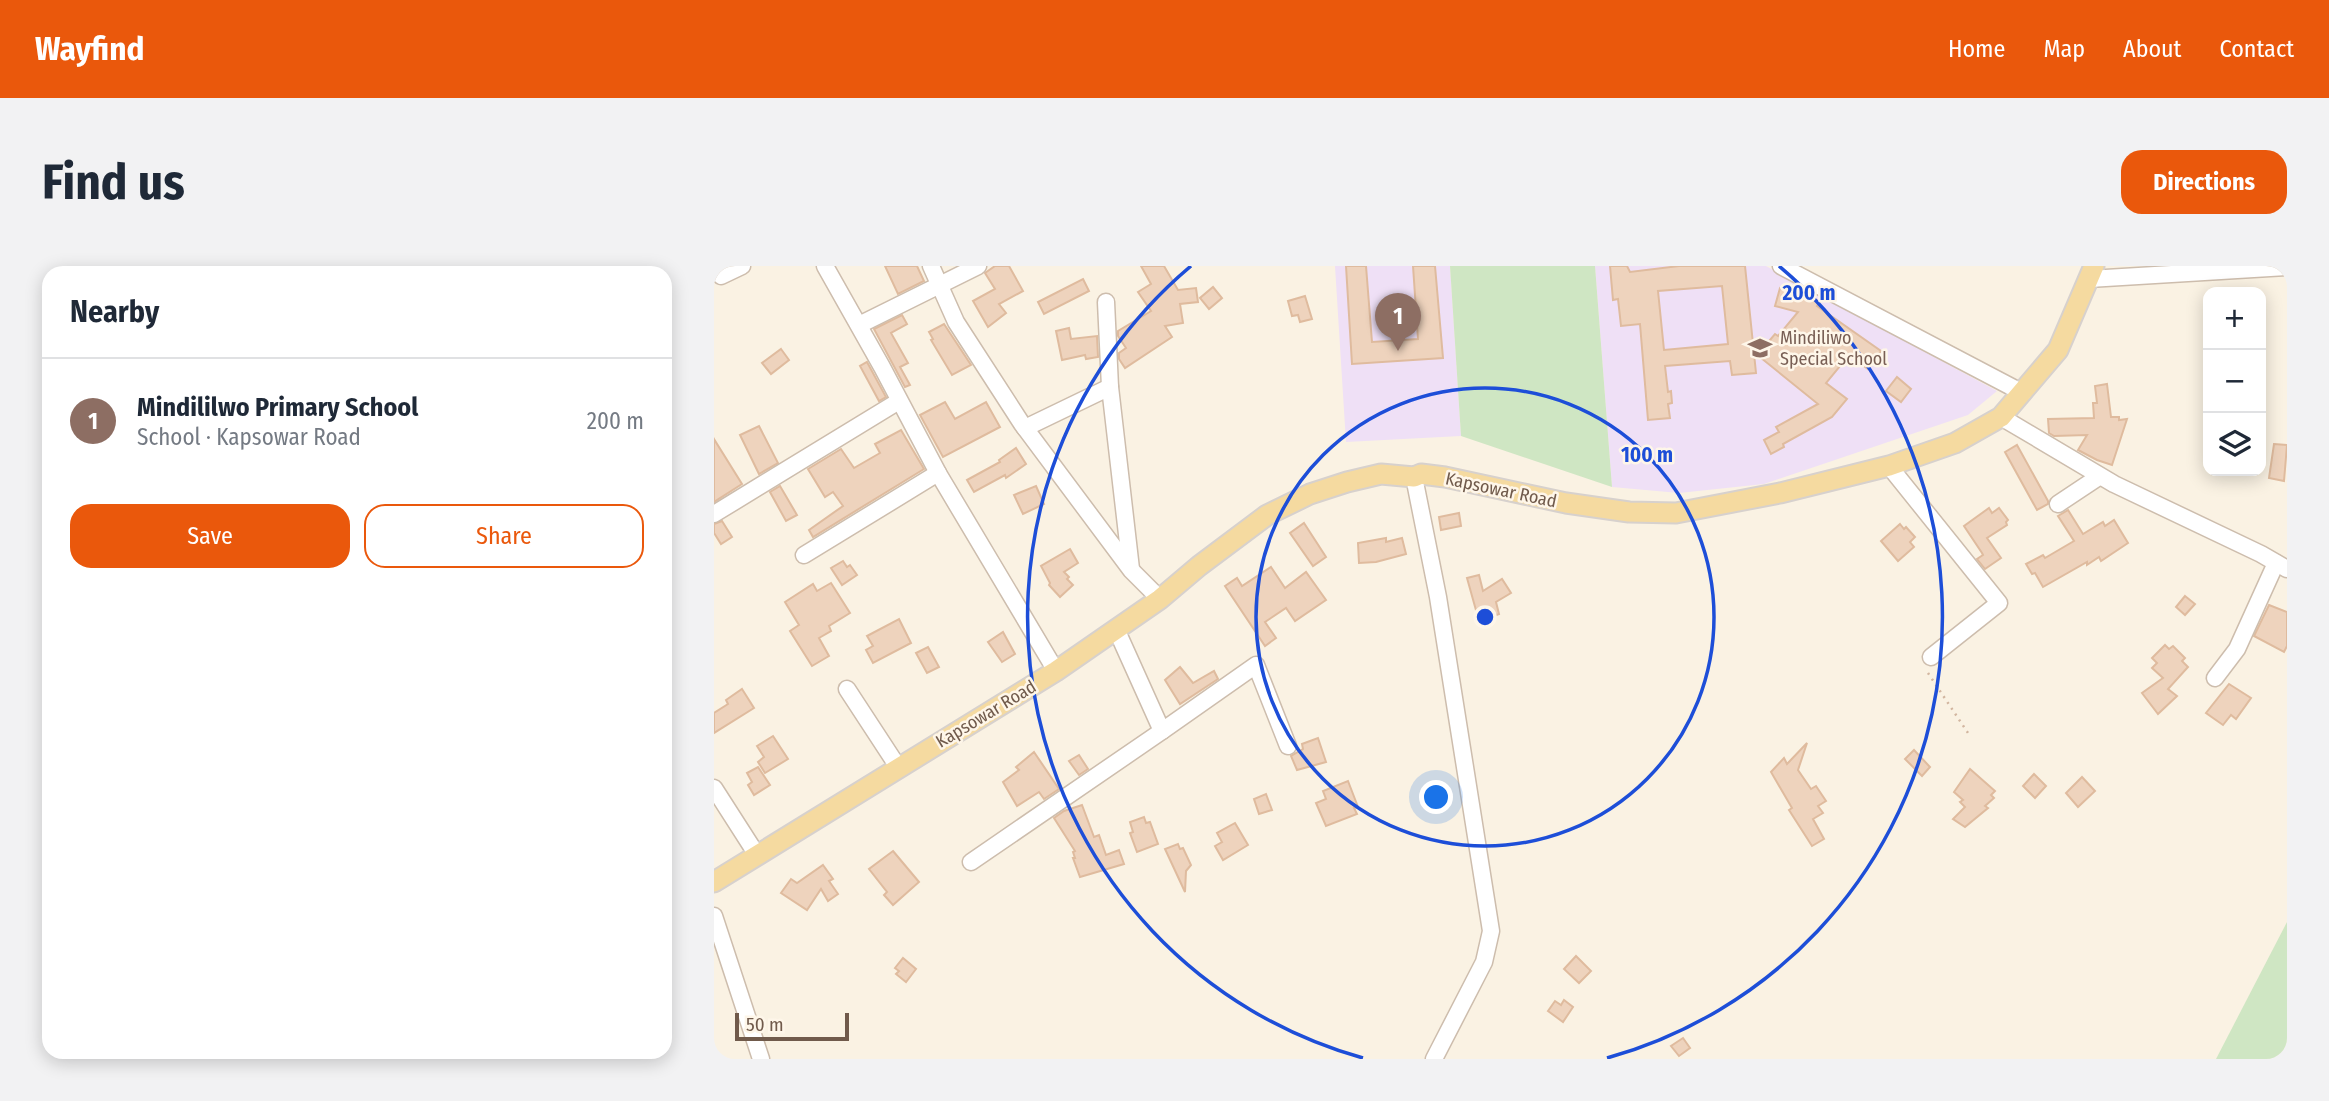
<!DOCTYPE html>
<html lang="en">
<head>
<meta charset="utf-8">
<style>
  body { margin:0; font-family:"Fira Sans Condensed",sans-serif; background:#f2f2f3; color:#1f2937 }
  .controls { position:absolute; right:21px; top:21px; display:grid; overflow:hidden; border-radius:14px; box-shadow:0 4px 18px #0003 }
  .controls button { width:63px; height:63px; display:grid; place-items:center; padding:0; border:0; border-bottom:2px solid #e0e1e3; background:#fff; color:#1f2937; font:35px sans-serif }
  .scale { position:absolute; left:21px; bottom:18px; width:114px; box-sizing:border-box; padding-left:7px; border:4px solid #705a4b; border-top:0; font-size:19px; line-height:24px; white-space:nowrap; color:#705a4b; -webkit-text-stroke:5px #fef6e9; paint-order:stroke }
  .you { position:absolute; left:723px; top:532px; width:24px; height:24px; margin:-18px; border:5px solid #fff; border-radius:50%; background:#1a73e8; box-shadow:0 0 0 10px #1a73e833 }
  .badge { display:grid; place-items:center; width:46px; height:46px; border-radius:50%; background:#ea580c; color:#fff; font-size:23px; font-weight:700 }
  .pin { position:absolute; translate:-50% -58px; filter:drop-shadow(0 2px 4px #0008) }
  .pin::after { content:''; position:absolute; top:37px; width:24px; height:21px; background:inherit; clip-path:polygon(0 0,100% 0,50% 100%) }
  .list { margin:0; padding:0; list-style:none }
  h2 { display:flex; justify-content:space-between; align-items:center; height:91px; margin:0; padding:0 28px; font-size:30px }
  h2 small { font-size:23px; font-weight:400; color:#747a83 }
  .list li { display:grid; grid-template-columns:46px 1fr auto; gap:21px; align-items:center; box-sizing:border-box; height:126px; padding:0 28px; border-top:2px solid #e0e1e3 }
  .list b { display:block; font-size:26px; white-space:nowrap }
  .list p { margin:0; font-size:23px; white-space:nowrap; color:#747a83 }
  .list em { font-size:23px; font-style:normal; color:#747a83 }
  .actions { display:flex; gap:14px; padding:21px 28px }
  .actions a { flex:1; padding:16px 0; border:2px solid #ea580c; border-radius:21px; text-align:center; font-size:24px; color:#ea580c }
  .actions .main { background:#ea580c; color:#fff }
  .icon { flex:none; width:38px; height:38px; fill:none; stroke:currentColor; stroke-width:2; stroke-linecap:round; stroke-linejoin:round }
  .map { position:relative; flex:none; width:1573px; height:793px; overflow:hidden; border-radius:21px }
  header { display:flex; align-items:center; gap:42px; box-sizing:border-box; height:98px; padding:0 35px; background:#ea580c; color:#fff }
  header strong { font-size:33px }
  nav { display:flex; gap:38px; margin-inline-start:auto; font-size:24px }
  .intro { display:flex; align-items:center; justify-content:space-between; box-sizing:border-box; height:168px; padding:0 42px }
  h1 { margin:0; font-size:49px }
  .button { padding:18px 32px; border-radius:21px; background:#ea580c; color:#fff; font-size:24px; font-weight:700 }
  main { display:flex; gap:42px; padding:0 42px }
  aside { flex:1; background:#fff; border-radius:21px; box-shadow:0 4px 18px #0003 }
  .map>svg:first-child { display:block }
  .education { fill:#efe0f6 }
  .green { fill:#cfe6c3 }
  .building { fill:#eed3bd; stroke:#dfbb9e; stroke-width:2; fill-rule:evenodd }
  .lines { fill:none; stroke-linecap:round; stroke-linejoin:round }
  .minor-casing { stroke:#cdbdad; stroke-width:19 }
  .major-casing { stroke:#d7d1cd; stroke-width:23 }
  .path { stroke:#d2b6a0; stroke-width:2.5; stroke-dasharray:2 5; stroke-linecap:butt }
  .minor { stroke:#fff; stroke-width:16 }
  .major { stroke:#f5daa0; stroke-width:19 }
  .ring { fill:none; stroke:#1d4ed8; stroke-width:3.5 }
  .labels { text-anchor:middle; stroke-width:5; stroke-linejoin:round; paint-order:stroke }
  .education-label { font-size:18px; fill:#785e54; stroke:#fef6e9; text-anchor:start }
  .street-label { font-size:18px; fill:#705a4b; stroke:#fef6e9 }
  .centre { fill:#1d4ed8; stroke:#fef6e9; stroke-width:3.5 }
  .ring-label { font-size:21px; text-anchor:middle; font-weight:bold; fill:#1d4ed8; stroke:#fef6e9; stroke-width:5; stroke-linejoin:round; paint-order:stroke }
</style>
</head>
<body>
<header>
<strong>Wayfind</strong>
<nav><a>Home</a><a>Map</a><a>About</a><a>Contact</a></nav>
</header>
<div class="intro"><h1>Find us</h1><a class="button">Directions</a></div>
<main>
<aside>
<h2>Nearby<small></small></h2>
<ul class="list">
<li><span class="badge" style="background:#8d6e63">1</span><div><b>Mindililwo Primary School</b><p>School · Kapsowar Road</p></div><em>200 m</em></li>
</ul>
<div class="actions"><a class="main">Save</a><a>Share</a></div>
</aside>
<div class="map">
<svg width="1573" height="793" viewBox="0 0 1573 793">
  <rect width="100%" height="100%" fill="#faf2e3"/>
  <!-- education -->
  <g class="education">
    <path d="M621 0H736L747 170 632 176Z"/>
    <path d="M881 0H1052L1283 125 1254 149 1050 218 965 227 898 221Z"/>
  </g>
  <!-- green -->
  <g class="green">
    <path d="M736 0H881L898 221 747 170Z"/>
    <path d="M1573 656V793H1502Z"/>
  </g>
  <!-- building -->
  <g class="building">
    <path d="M171 0H203L210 15 184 28Z"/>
    <path d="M281 0H295L309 25 285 38 292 47 274 61 259 35 281 23 271 7Z"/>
    <path d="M427 0H450L464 24 482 22 484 36 466 38 469 57 451 60 458 71 411 102 405 93V87L412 82 404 70V65L437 45 424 26 437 18Z"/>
    <path d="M632 0H652L658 76 704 73 699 0H721L729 92 638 98Z"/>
    <path d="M896 0H913L916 6 965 0H1031L1042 107 1018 109 1016 95 951 100 954 126 957 125 958 137 954 138 956 152 934 154 926 58 907 60 904 33 899 34ZM1008 20 1014 78 950 84 944 25Z"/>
    <path d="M369 13 375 25 330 48 324 36Z"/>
    <path d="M499 21 508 32 495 43 486 32Z"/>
    <path d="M1076 21 1085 24 1106 36 1103 40 1167 85 1154 103 1135 89 1112 117 1133 133 1118 151 1069 178 1070 181 1057 188 1050 174 1065 166 1062 161 1104 138 1047 92 1050 81 1061 68 1064 70 1084 46 1061 40 1066 22 1075 25Z"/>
    <path d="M591 30 598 53 586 56 584 49 578 50 574 35Z"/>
    <path d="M188 49 193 58 177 67 194 97 186 101 196 119 191 121 160 63Z"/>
    <path d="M230 58 257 99 238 109 217 74 219 73 215 66Z"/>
    <path d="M355 62 357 73 383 70 384 91 372 93 371 89 348 94 342 65Z"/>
    <path d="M67 83 75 94 57 108 48 97Z"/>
    <path d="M153 96 172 131 165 135 146 100Z"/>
    <path d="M1183 111 1197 123 1187 136 1172 125Z"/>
    <path d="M1393 118 1397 151H1405V154L1413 153 1398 199 1383 194 1364 184 1373 169 1340 170 1335 167 1334 153 1380 152 1379 137H1383L1381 120Z"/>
    <path d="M231 136 241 153 272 136 286 161 229 191 206 149Z"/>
    <path d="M45 160 64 197 45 208 26 169Z"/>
    <path d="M187 164 210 203 99 271 95 264 129 240 119 226 111 231 94 203 127 183 140 202 166 187 161 178Z"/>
    <path d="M0 173 28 218 0 236Z"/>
    <path d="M1560 178 1573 179 1570 215 1555 212Z"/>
    <path d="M1303 179 1334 235V238L1323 244 1291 186Z"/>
    <path d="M302 182 312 198 292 212 291 209 260 226 253 214 286 196 285 194Z"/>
    <path d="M66 220 83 249 72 255 56 226Z"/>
    <path d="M322 220 330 238 309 248 300 229Z"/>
    <path d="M1275 242 1278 247 1285 242 1294 254 1292 256 1293 259 1273 272 1287 292 1271 303 1263 293 1269 289 1268 287 1250 260Z"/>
    <path d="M1354 244 1369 268 1389 256 1391 260 1400 254 1414 277 1387 295 1385 291 1373 299V296L1329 321 1321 307 1318 308 1312 298 1329 289 1331 292 1360 275 1344 250Z"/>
    <path d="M745 247 747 260 727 264 725 251Z"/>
    <path d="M8 255 18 271 7 278 0 267V258Z"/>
    <path d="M590 257 612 291 599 300 576 267Z"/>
    <path d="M1186 258 1190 263 1192 261 1201 271 1196 276 1200 281 1184 295 1167 275Z"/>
    <path d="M672 272V276L688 272 692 288 662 296 645 297 644 277Z"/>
    <path d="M356 283 364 297 350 306 355 311 353 313 359 319 346 331 335 319 336 317 327 300Z"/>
    <path d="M129 295 133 301 136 299 143 309 128 319 117 302Z"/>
    <path d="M557 301 571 322 592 306 612 334 581 355 572 342 551 356 562 372 551 380 511 320 523 312 528 320Z"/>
    <path d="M765 309 769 325 788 313 797 327 782 336 785 348 765 355 753 312Z"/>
    <path d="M117 317 136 347 115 360 117 365 105 372 115 390 98 400 76 365 85 359 71 336 99 318 103 325Z"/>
    <path d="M1471 330 1481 338 1471 349 1462 341Z"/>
    <path d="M1555 339 1573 346V380L1570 386 1540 370Z"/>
    <path d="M185 353 197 377 159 397 152 384 159 380 153 370Z"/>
    <path d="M289 366 301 388 288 396 274 376Z"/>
    <path d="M1451 379 1455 383 1459 380 1471 392 1468 395 1474 401 1454 423 1463 430 1444 448 1428 427 1449 412 1438 402 1443 397 1438 392Z"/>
    <path d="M214 381 225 401 213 407 202 387Z"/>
    <path d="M466 401 479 417 500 405 504 413 466 438 451 414Z"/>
    <path d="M1515 418 1537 432 1522 453 1517 449 1509 459 1492 447Z"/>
    <path d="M28 423 40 442 0 467V447L14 438 12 434Z"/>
    <path d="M59 470 74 493 51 507 44 496 50 491 43 480Z"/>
    <path d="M604 472 612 496 583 504 577 490 589 483 588 478Z"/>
    <path d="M1093 477 1084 504 1097 523 1102 520 1112 535 1104 540 1109 547 1099 553 1110 573 1098 580 1075 544 1078 542 1057 506 1070 492 1073 498Z"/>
    <path d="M1200 484 1216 501 1208 510 1191 493Z"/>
    <path d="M320 486 345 523 330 533 325 526 303 540 289 516 305 504 302 501Z"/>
    <path d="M365 489 374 503 365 509 355 495Z"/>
    <path d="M44 501 56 519 40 529 34 519 38 516 33 507Z"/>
    <path d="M1256 503 1281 525 1277 529 1280 532 1271 540 1274 542 1251 561 1239 553 1251 541 1246 536 1249 534 1240 526Z"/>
    <path d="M1320 508 1332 520 1321 532 1309 520Z"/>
    <path d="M1368 511 1381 525 1364 541 1352 527Z"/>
    <path d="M634 515 644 541 640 542 643 548 612 560 602 537 612 533 609 525Z"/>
    <path d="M552 528 558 544 545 548 540 533Z"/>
    <path d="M368 539 380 571 385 569 392 589 405 584 410 598 366 611 359 592H361L359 586 361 585 340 552 350 545Z"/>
    <path d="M430 551 432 557 436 556 444 578 423 586 416 567 419 566 416 556Z"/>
    <path d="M521 557 534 579 509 594 501 580 508 576 503 567Z"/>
    <path d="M464 578 466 583 469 582 477 599 472 605 471 626 451 583Z"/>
    <path d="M179 585 205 616 179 639 170 629 173 626 155 603Z"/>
    <path d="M109 599 119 613 115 615 124 628 114 635 107 623 93 644 67 627 77 613 83 617Z"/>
    <path d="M862 690 877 705 865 717 850 703Z"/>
    <path d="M189 692 202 703 192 716 182 708 185 705 181 702Z"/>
    <path d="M850 734 859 741 849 756 834 745 841 735 847 739Z"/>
    <path d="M969 772 976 782 965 790 957 780Z"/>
  </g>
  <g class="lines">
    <!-- minor casing -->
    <g class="minor-casing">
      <g id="minor">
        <path d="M1 0 7 10 28 0"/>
        <path d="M111 0 168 101 224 207 342 405"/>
        <path d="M217 0 242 56 308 158 417 304 446 333"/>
        <path d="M1067 0 1309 127"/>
        <path d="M1375 13 1573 1"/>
        <path d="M392 36 396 121"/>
        <path d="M145 59 264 0"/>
        <path d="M1287 151 1400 218 1547 288 1573 303"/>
        <path d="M311 162 396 121 417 303"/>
        <path d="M1175 200 1285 337 1217 391"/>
        <path d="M700 211 724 331 777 665 770 696 720 793"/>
        <path d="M1344 238 1386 210"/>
        <path d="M0 248 185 135"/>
        <path d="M90 289 224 207"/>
        <path d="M1501 412 1523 383 1562 297"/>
        <path d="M133 423 184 501"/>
        <path d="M448 465 542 399 574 480"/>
        <path d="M0 522 43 589"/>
        <path d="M257 596 448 465 403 365"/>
        <path d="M0 650 47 793"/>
      </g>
    </g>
    <!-- major casing -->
    <g class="major-casing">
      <path id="major" d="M0 616 342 405 446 333 485 300 553 249 596 228 633 216 667 208 700 211 707 208 731 211 852 237 915 246 962 247 1066 227 1175 200 1241 177 1287 151 1344 84 1380 0"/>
    </g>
    <!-- path -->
    <path class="path" d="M1214 407 1254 467"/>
    <!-- minor -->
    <use href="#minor" class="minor"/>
    <!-- major -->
    <use href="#major" class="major"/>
  </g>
  <!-- distance rings -->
  <g class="ring">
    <circle cx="771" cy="351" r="229"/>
    <path d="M649 792A458 458 0 0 1 477 0M1065 0A458 458 0 0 1 893 792"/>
  </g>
  <!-- icons -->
  <defs>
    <g id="school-bare" transform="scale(1.89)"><path d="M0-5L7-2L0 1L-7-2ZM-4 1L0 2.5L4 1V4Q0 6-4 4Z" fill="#8d6e63" stroke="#fef6e9" stroke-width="2.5" paint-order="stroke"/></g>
  </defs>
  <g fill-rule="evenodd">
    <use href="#school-bare" x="1046" y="82"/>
  </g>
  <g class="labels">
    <!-- education labels -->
    <g class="education-label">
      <text x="1066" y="78">Mindiliwo<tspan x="1066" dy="21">Special School</tspan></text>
    </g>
    <!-- street labels -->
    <g class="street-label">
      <text transform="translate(787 224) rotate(12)" y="6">Kapsowar Road</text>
      <text transform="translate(272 448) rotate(-31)" y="6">Kapsowar Road</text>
    </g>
  </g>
  <circle cx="771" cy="351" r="10" class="centre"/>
  <g class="ring-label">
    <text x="1095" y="34">200 m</text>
    <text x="933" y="196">100 m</text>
  </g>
</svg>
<div class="controls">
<button>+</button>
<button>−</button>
<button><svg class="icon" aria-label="layers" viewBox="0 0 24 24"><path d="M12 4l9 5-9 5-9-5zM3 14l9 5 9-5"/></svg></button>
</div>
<div class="scale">50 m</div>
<div class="you"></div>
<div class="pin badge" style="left:684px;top:85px;background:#8d6e63">1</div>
</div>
</main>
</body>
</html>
